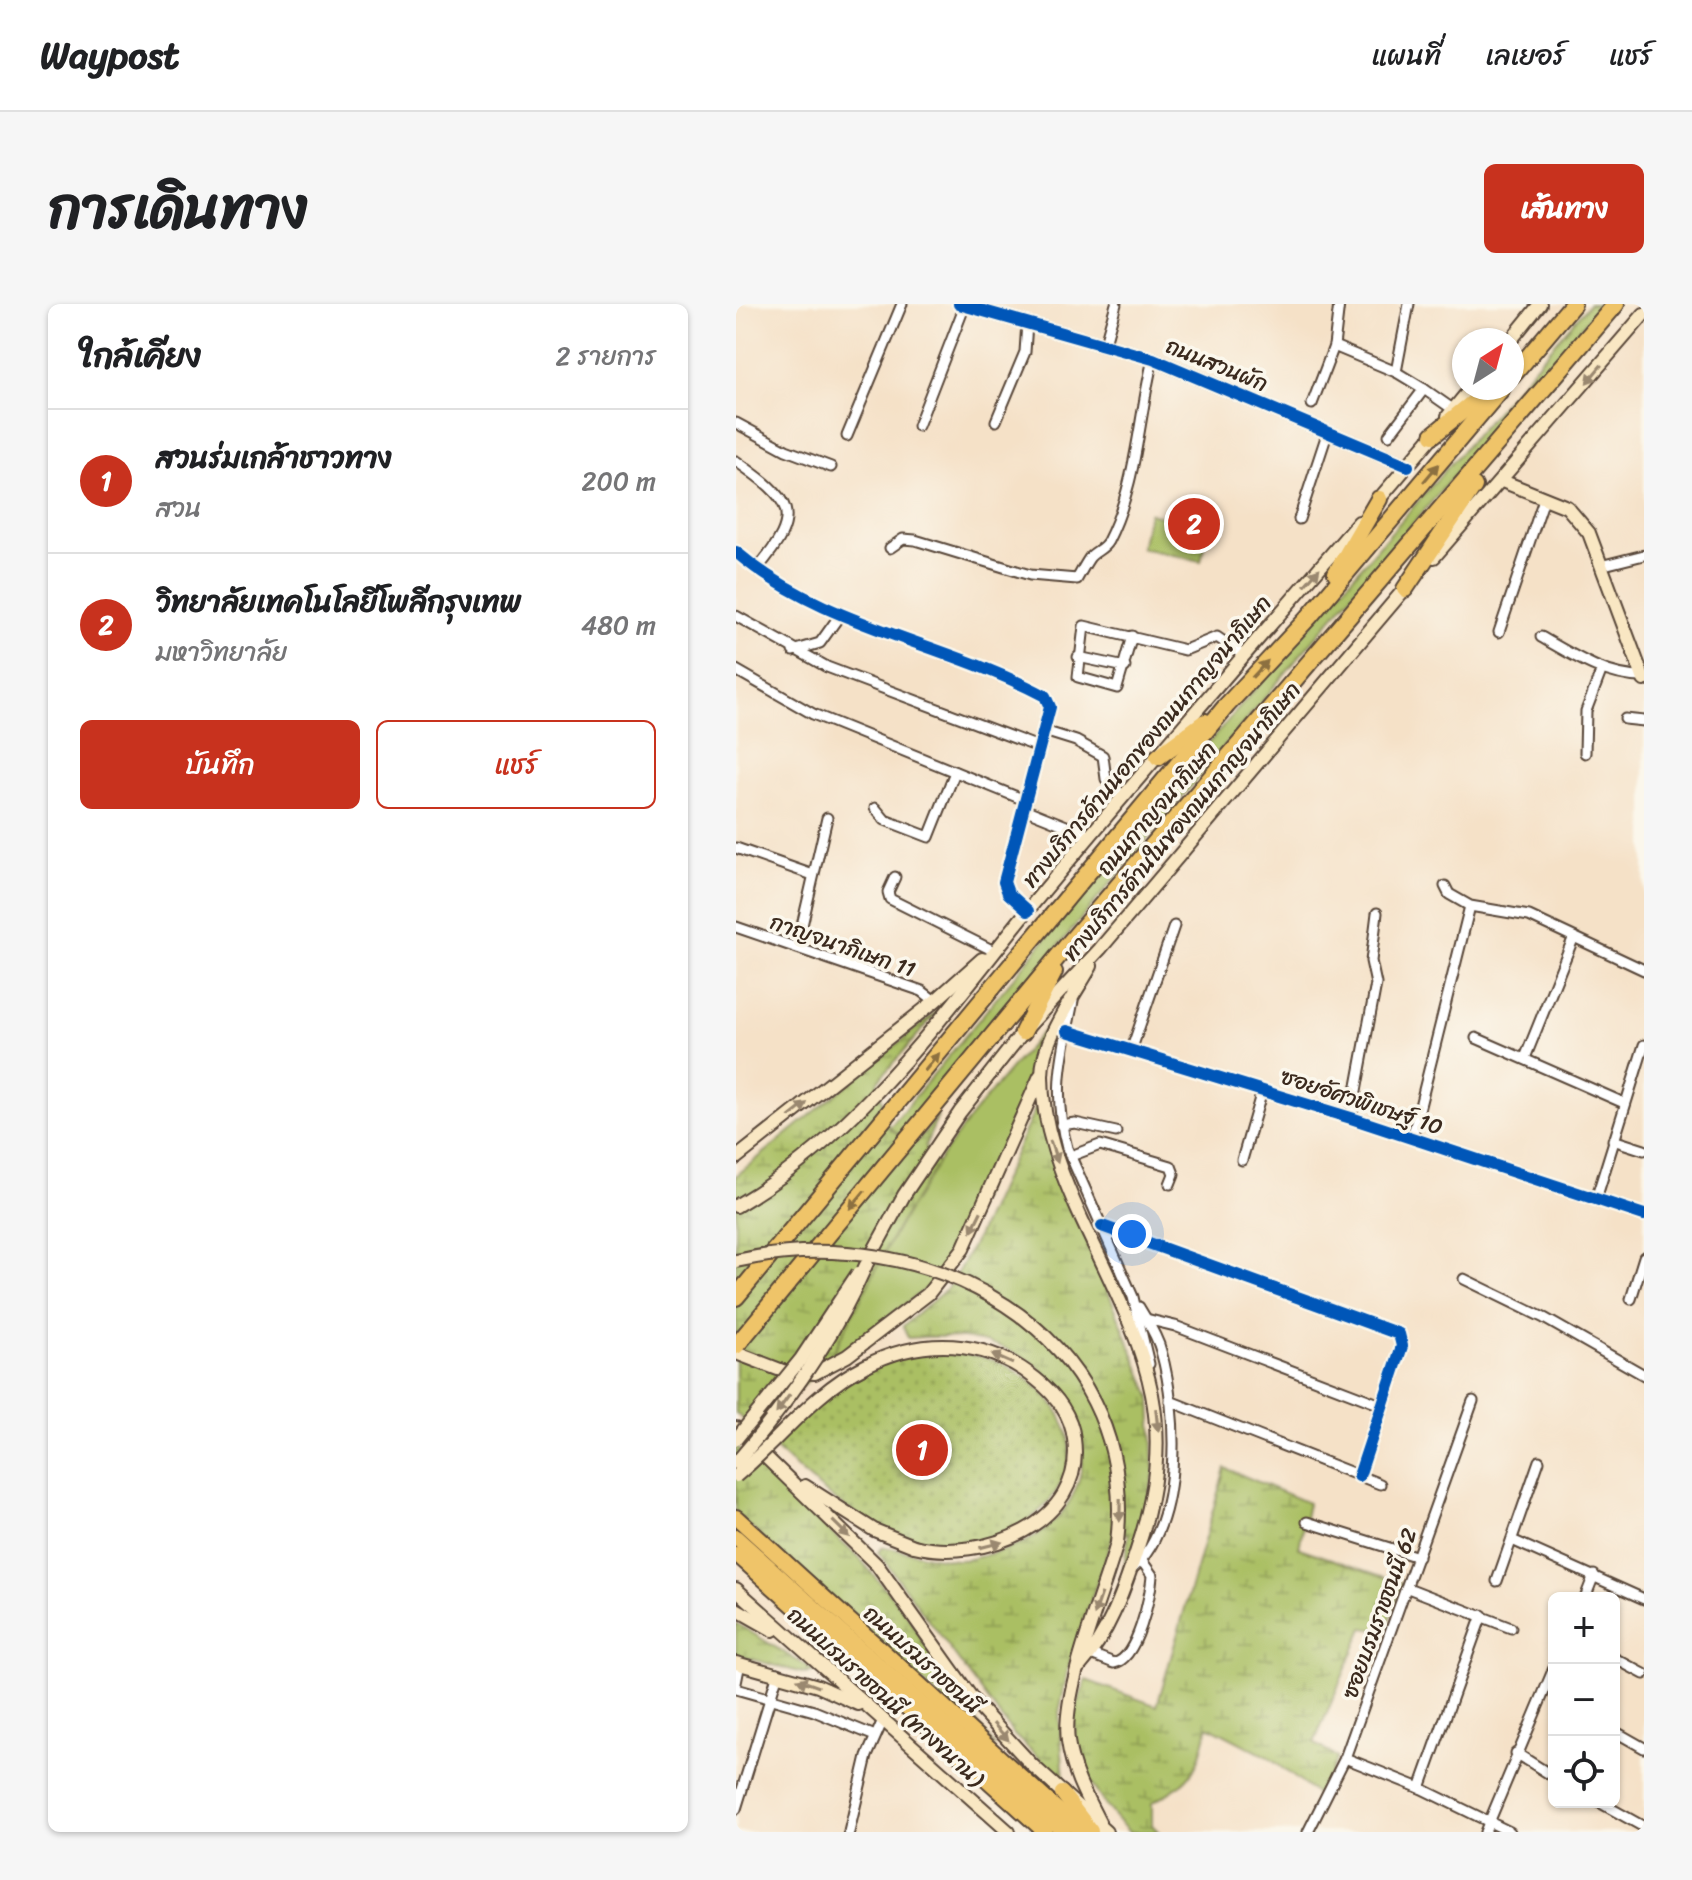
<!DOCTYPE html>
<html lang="th">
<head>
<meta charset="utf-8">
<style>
  body { margin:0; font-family:Sriracha,"Playpen Sans Thai",sans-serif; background:#f6f6f6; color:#202124 }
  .controls { position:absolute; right:24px; bottom:24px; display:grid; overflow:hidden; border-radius:12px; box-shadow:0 2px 6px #0004 }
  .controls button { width:72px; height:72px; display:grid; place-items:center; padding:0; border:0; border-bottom:2px solid #e0e0e0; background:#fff; color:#202124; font:40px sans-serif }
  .compass { position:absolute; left:716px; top:24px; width:72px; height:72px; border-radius:50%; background:#fff; box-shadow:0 2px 6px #0004; rotate:36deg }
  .you { position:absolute; left:396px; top:930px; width:28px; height:28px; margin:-20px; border:6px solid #fff; border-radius:50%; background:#1a73e8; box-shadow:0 0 0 12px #1a73e833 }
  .badge { display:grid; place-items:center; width:52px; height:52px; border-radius:50%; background:#c8321e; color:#fff; font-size:26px; font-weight:700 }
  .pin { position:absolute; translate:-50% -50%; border:4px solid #fff; box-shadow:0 2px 8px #0006 }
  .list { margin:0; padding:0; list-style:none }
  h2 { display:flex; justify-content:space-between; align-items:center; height:104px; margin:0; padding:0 32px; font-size:34px }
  h2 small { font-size:26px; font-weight:400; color:#757577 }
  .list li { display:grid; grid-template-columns:52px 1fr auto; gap:24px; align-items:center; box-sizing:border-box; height:144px; padding:0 32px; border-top:2px solid #e0e0e0 }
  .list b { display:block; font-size:30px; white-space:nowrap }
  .list p { margin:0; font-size:26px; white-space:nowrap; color:#757577 }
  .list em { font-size:26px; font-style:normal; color:#757577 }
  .actions { display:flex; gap:16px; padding:24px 32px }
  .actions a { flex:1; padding:18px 0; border:2px solid #c8321e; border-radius:12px; text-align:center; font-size:28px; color:#c8321e }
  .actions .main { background:#c8321e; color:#fff }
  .icon { flex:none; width:44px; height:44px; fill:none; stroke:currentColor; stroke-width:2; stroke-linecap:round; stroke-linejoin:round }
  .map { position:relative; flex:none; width:908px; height:1528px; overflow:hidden; border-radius:12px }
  header { display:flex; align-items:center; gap:48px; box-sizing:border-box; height:112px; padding:0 40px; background:#fff; border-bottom:2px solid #e0e0e0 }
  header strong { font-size:38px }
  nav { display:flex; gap:44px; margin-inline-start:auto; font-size:28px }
  .intro { display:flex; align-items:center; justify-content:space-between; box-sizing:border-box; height:192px; padding:0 48px }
  h1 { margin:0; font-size:56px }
  .button { padding:20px 36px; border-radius:12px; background:#c8321e; color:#fff; font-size:28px; font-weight:700 }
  main { display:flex; gap:48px; padding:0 48px }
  aside { flex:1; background:#fff; border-radius:12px; box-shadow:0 2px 6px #0004 }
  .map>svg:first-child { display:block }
  .green { fill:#aabf63; stroke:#727440; stroke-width:2 }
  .wetland { fill:url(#wetland-marsh); stroke:#727440; stroke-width:2 }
  .park { fill:url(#park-dots); stroke:#727440; stroke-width:2 }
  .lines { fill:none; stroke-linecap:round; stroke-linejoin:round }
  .street-casing { stroke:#574537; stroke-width:13 }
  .secondary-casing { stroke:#574537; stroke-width:16 }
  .primary-casing { stroke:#574537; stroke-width:18 }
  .highway-casing { stroke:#574537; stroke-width:20 }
  .street { stroke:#fff; stroke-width:9 }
  .secondary { stroke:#f9e7c3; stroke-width:12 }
  .primary { stroke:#efc469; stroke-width:14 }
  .highway { stroke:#efc469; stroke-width:16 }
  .secondary-bridge-casing { stroke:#574537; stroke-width:16; stroke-linecap:butt }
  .secondary-bridge { stroke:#f9e7c3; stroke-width:12 }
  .cycleway-casing { stroke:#fbf7ec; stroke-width:17 }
  .cycleway { stroke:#0057b8; stroke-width:12 }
  .oneway { fill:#9a8870 }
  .oneway2 { fill:#8c6f40 }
  .labels { text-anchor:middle; stroke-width:7; stroke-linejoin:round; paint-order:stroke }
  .street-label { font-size:22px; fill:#3b2a1e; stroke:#fbf7ec }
</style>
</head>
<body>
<header>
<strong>Waypost</strong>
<nav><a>แผนที่</a><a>เลเยอร์</a><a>แชร์</a></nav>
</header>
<div class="intro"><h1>การเดินทาง</h1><a class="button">เส้นทาง</a></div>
<main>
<aside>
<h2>ใกล้เคียง<small>2 รายการ</small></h2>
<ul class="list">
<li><span class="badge">1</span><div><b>สวนร่มเกล้าชาวทาง</b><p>สวน</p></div><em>200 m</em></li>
<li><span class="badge">2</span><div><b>วิทยาลัยเทคโนโลยีโพลีกรุงเทพ</b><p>มหาวิทยาลัย</p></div><em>480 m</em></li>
</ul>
<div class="actions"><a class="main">บันทึก</a><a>แชร์</a></div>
</aside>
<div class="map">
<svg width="908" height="1528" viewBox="0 0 908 1528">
  <defs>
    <pattern id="wetland-marsh" width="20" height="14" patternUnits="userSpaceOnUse" patternTransform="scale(2)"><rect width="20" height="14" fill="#aabf63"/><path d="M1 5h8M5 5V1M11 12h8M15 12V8" fill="none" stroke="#8c9b51"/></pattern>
    <pattern id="park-dots" width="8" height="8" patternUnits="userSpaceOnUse" patternTransform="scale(2)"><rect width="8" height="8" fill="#aabf63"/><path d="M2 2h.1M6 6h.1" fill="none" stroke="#8c9b51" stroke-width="1.8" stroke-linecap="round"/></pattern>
  </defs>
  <rect width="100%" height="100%" fill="#fbf7ec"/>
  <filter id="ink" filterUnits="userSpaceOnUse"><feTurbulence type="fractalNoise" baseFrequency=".0125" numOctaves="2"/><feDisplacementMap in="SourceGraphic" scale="16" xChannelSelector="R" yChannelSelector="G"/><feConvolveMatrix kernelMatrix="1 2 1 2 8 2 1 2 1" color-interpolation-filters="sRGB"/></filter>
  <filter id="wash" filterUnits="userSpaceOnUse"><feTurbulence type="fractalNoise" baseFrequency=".006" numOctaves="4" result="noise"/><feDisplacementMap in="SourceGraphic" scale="32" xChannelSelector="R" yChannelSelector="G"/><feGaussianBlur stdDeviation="1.8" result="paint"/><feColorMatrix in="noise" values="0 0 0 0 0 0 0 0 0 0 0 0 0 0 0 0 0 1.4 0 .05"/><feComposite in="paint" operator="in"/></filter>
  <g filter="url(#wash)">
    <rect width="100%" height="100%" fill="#f5e1c7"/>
    <!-- green -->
    <g class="green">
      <path d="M853 0H865L566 349 165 831 153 824 457 457Z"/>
      <path d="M413 209 472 223 465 257 405 244Z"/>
      <path d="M312 721 300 769 217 954 201 976 92 1058C126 991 159 922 201 859 234 810 274 766 312 721Z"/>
    </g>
    <!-- wetland -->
    <g class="wetland">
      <path d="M205 704 141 778 153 824 179 840 202 812 189 842 201 860 161 924 92 1058 18 1126 0 1109V872Z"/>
      <path d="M301 801 308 829 415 1093 418 1170 404 1226 387 1270 393 1229 377 1232 334 1357 323 1408 328 1476 278 1431 142 1248 147 1243C171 1247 196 1254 220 1256 233 1257 249 1251 261 1248 365 1222 376 1103 285 1052 250 1032 211 1031 172 1034L167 1022 214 982 242 931Z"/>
      <path d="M0 1142 125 1256 169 1308 214 1382 259 1443 0 1210Z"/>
      <path d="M489 1164 572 1199 563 1244 666 1279 650 1327 627 1324 578 1439 601 1454 584 1493 532 1453 472 1422C460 1470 459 1474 416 1499V1521L423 1528H393C363 1499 336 1456 339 1412 340 1401 347 1387 350 1376L421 1402Z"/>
      <path d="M0 1319 78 1367 70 1370 0 1351Z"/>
    </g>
    <!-- park -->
    <path class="park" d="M202 1046C222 1050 249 1051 267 1060 405 1132 303 1264 179 1236 122 1223 70 1173 28 1135L124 1068 146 1057Z"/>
  </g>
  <g filter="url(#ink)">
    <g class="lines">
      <!-- street casing -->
      <g class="street-casing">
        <g id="street">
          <path d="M369 39 380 0"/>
          <path d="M598 42 660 68 688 85"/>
          <path d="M660 68 673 0"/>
          <path d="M576 100 598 42 603 0"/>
          <path d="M260 117 289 48 291 19"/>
          <path d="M0 119 50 146 95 163"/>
          <path d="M182 122 229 1"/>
          <path d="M653 131 688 85 718 106"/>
          <path d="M111 132 166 0"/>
          <path d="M0 157C55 196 69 209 21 265"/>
          <path d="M563 215 592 127"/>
          <path d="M154 244 167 235 179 236 294 271 341 275C345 268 349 260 354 253 359 247 368 245 372 237 401 180 402 116 417 55"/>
          <path d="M0 248C87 323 209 338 309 392L314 403 268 578 272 589 292 607"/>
          <path d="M868 261 908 251"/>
          <path d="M0 312 91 363 305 444"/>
          <path d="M763 328 808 195"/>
          <path d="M396 332 381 384 342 373 348 322 449 346 481 333 507 351"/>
          <path d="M805 333C837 351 868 372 905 373"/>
          <path d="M57 347 84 339 104 311"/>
          <path d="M342 353 389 363"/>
          <path d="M0 366 77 410 291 497"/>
          <path d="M889 415 908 417"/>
          <path d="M308 427 340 437 367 452 370 475 388 493"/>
          <path d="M849 449 850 407 866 365"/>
          <path d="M139 504 149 516 193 533 219 468"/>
          <path d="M288 505 355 532"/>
          <path d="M0 544 77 571"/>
          <path d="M159 573 152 588 154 595 256 646"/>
          <path d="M709 582 713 590 734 602 793 612 908 666"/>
          <path d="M0 623 186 687 199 697"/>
          <path d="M61 643 91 514"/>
          <path d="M337 697C326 752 316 788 331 844L397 993 413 1060"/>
          <path d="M331 727 615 814 908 911"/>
          <path d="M740 734 888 799"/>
          <path d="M395 747 438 622"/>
          <path d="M789 754 837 635"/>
          <path d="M615 814 640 680 635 657 641 609"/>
          <path d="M325 821 339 819 380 828"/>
          <path d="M676 834 734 602"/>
          <path d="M877 836 908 846"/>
          <path d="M335 852 364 841 435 862 438 870 434 880"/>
          <path d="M506 856 526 787"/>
          <path d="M860 895 908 741"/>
          <path d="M366 922 663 1030 666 1042 623 1172"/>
          <path d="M728 975 808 1014 908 1071"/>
          <path d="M895 995 908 953"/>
          <path d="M410 1015 439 1022 645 1101"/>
          <path d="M434 1097 644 1180"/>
          <path d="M571 1218 682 1253"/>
          <path d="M776 1236 908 1295"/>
          <path d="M395 1266C448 1221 442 1108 425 1047 421 1031 411 1017 403 1003"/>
          <path d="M761 1277 803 1157"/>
          <path d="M672 1284 775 1324"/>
          <path d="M849 1294 858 1271"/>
          <path d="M355 1350 378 1359C401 1356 415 1291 416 1271L406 1257"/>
          <path d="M878 1354 908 1370"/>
          <path d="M0 1379 4 1359"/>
          <path d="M0 1385 78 1407 139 1432"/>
          <path d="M878 1427 908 1444"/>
          <path d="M780 1449 818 1473"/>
          <path d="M609 1454 684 1484 774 1528"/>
          <path d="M684 1484 746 1311"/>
          <path d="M863 1498 908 1523"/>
          <path d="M0 1505 42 1369"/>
          <path d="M113 1528 131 1452 147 1416"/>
          <path d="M572 1528 609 1454 737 1097"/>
          <path d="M749 1528 818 1364"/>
        </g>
      </g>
      <!-- secondary casing -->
      <g class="secondary-casing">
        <g id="secondary">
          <path d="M223 0 417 55 672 162"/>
          <path d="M775 36 804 0"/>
          <path d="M712 112 735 84"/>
          <path d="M766 177 831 203 853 229 908 376"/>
          <path d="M638 201 701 127"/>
          <path d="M698 253 908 10"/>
          <path d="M0 854 199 697 246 655"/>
          <path d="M0 902C123 830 204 715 292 606 400 475 512 347 623 218"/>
          <path d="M131 959 168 891 224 808 287 728 364 645 672 281"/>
          <path d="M0 1049 47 1067 79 1069 111 1052 192 990 227 945 304 772"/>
          <path d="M0 1124 141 1261 240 1400 296 1461 370 1528"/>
          <path d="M69 1182 138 1226 178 1242"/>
          <path d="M0 1285 273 1528"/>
          <path d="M0 1305 37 1326"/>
          <path d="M0 1359 82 1382 122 1400"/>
          <path d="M344 1362C372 1331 387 1289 400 1249 448 1109 405 1042 346 916 325 870 306 823 306 772 306 734 337 694 355 662"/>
          <path d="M363 1518C349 1491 336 1467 332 1437 325 1387 367 1290 381 1239"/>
        </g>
      </g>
      <!-- primary casing -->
      <g class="primary-casing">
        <g id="primary">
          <path d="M0 1213 346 1528"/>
          <path d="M0 1233 328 1528"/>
          <path d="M0 1250 309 1528"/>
          <path d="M326 1489 355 1527"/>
        </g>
      </g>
      <!-- highway casing -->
      <g class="highway-casing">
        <g id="highway">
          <path d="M776 72 837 0"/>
          <path d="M697 131 755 84"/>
          <path d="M600 269 643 195"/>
          <path d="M669 285 738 182"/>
          <path d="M422 453 469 418"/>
          <path d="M287 728 318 668"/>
          <path d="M0 993 491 401 573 313 766 84"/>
          <path d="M0 1042 334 638 880 0"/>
        </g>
      </g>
      <!-- street -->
      <use href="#street" class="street"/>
      <!-- secondary -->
      <use href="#secondary" class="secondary"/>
      <!-- primary -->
      <use href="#primary" class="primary"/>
      <!-- highway -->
      <use href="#highway" class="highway"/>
      <!-- secondary-bridge casing -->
      <g class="secondary-bridge-casing">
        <g id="secondary-bridge">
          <path d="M0 957C186 914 406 1024 381 1239"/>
          <path d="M0 1135 65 1055 122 969"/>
          <path d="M0 1159C52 1099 98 1034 130 961"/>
          <path d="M0 1172C44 1136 77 1088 129 1062 185 1033 250 1034 300 1075 319 1090 335 1110 338 1135 350 1220 246 1259 178 1242"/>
        </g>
      </g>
      <!-- secondary-bridge -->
      <use href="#secondary-bridge" class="secondary-bridge"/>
      <!-- cycleway casing -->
      <g class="cycleway-casing">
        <g id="cycleway">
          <path d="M223 0 417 55 672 162"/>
          <path d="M0 248C87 323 209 338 309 392L314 403 268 578 272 589 292 607"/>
          <path d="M331 727 615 814 908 911"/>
          <path d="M366 922 663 1030 666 1042 623 1172"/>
        </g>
      </g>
      <!-- cycleway -->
      <use href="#cycleway" class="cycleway"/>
    </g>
    <!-- one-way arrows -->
    <defs><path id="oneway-solid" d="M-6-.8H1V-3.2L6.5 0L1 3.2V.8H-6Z" transform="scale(2)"/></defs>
    <g class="oneway">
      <use href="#oneway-solid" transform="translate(858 70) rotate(130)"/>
      <use href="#oneway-solid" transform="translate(576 273) rotate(-49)"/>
      <use href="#oneway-solid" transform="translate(62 806) rotate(-38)"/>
      <use href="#oneway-solid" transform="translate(318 848) rotate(71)"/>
      <use href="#oneway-solid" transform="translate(240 918) rotate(116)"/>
      <use href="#oneway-solid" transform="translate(266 1055) rotate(-156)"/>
      <use href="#oneway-solid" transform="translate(47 1100) rotate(126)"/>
      <use href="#oneway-solid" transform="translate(421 1116) rotate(84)"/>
      <use href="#oneway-solid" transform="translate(384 1206) rotate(91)"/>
      <use href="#oneway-solid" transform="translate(105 1225) rotate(45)"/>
      <use href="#oneway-solid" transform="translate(255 1241) rotate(-14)"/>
      <use href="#oneway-solid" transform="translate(362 1300) rotate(109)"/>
      <use href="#oneway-solid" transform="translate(72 1379) rotate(-161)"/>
      <use href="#oneway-solid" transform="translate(265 1428) rotate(48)"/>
    </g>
    <g class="oneway2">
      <use href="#oneway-solid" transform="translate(695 169) rotate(-50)"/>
      <use href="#oneway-solid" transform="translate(524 365) rotate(-47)"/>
      <use href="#oneway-solid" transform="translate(196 758) rotate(-51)"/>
      <use href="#oneway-solid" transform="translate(121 896) rotate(130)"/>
    </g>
  </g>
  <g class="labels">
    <!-- street labels -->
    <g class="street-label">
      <text transform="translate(481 60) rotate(22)" y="8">ถนนสวนผัก</text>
      <text transform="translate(410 437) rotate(-50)" y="8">ทางบริการด้านนอกของถนนกาญจนาภิเษก</text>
      <text transform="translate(420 504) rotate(-49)" y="8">ถนนกาญจนาภิเษก</text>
      <text transform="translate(445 517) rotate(-50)" y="8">ทางบริการด้านในของถนนกาญจนาภิเษก</text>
      <text transform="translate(107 641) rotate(19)" y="8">กาญจนาภิเษก 11</text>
      <text transform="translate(626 797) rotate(18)" y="8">ซอยอัศวพิเชษฐ์ 10</text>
      <text transform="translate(643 1309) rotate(-70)" y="8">ซอยบรมราชชนนี 62</text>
      <text transform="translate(187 1355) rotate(42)" y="8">ถนนบรมราชชนนี</text>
      <text transform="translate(150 1392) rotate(42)" y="8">ถนนบรมราชชนนี (ทางขนาน)</text>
    </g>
  </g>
</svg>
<div class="controls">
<button>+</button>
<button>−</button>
<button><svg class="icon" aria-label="locate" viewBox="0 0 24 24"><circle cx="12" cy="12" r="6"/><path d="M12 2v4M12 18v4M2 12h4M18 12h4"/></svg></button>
</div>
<svg class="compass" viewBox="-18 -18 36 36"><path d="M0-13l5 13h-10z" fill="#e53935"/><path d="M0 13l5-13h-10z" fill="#757577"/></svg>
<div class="you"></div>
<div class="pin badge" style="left:186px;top:1146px">1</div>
<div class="pin badge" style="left:458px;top:220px">2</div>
</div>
</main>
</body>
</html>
